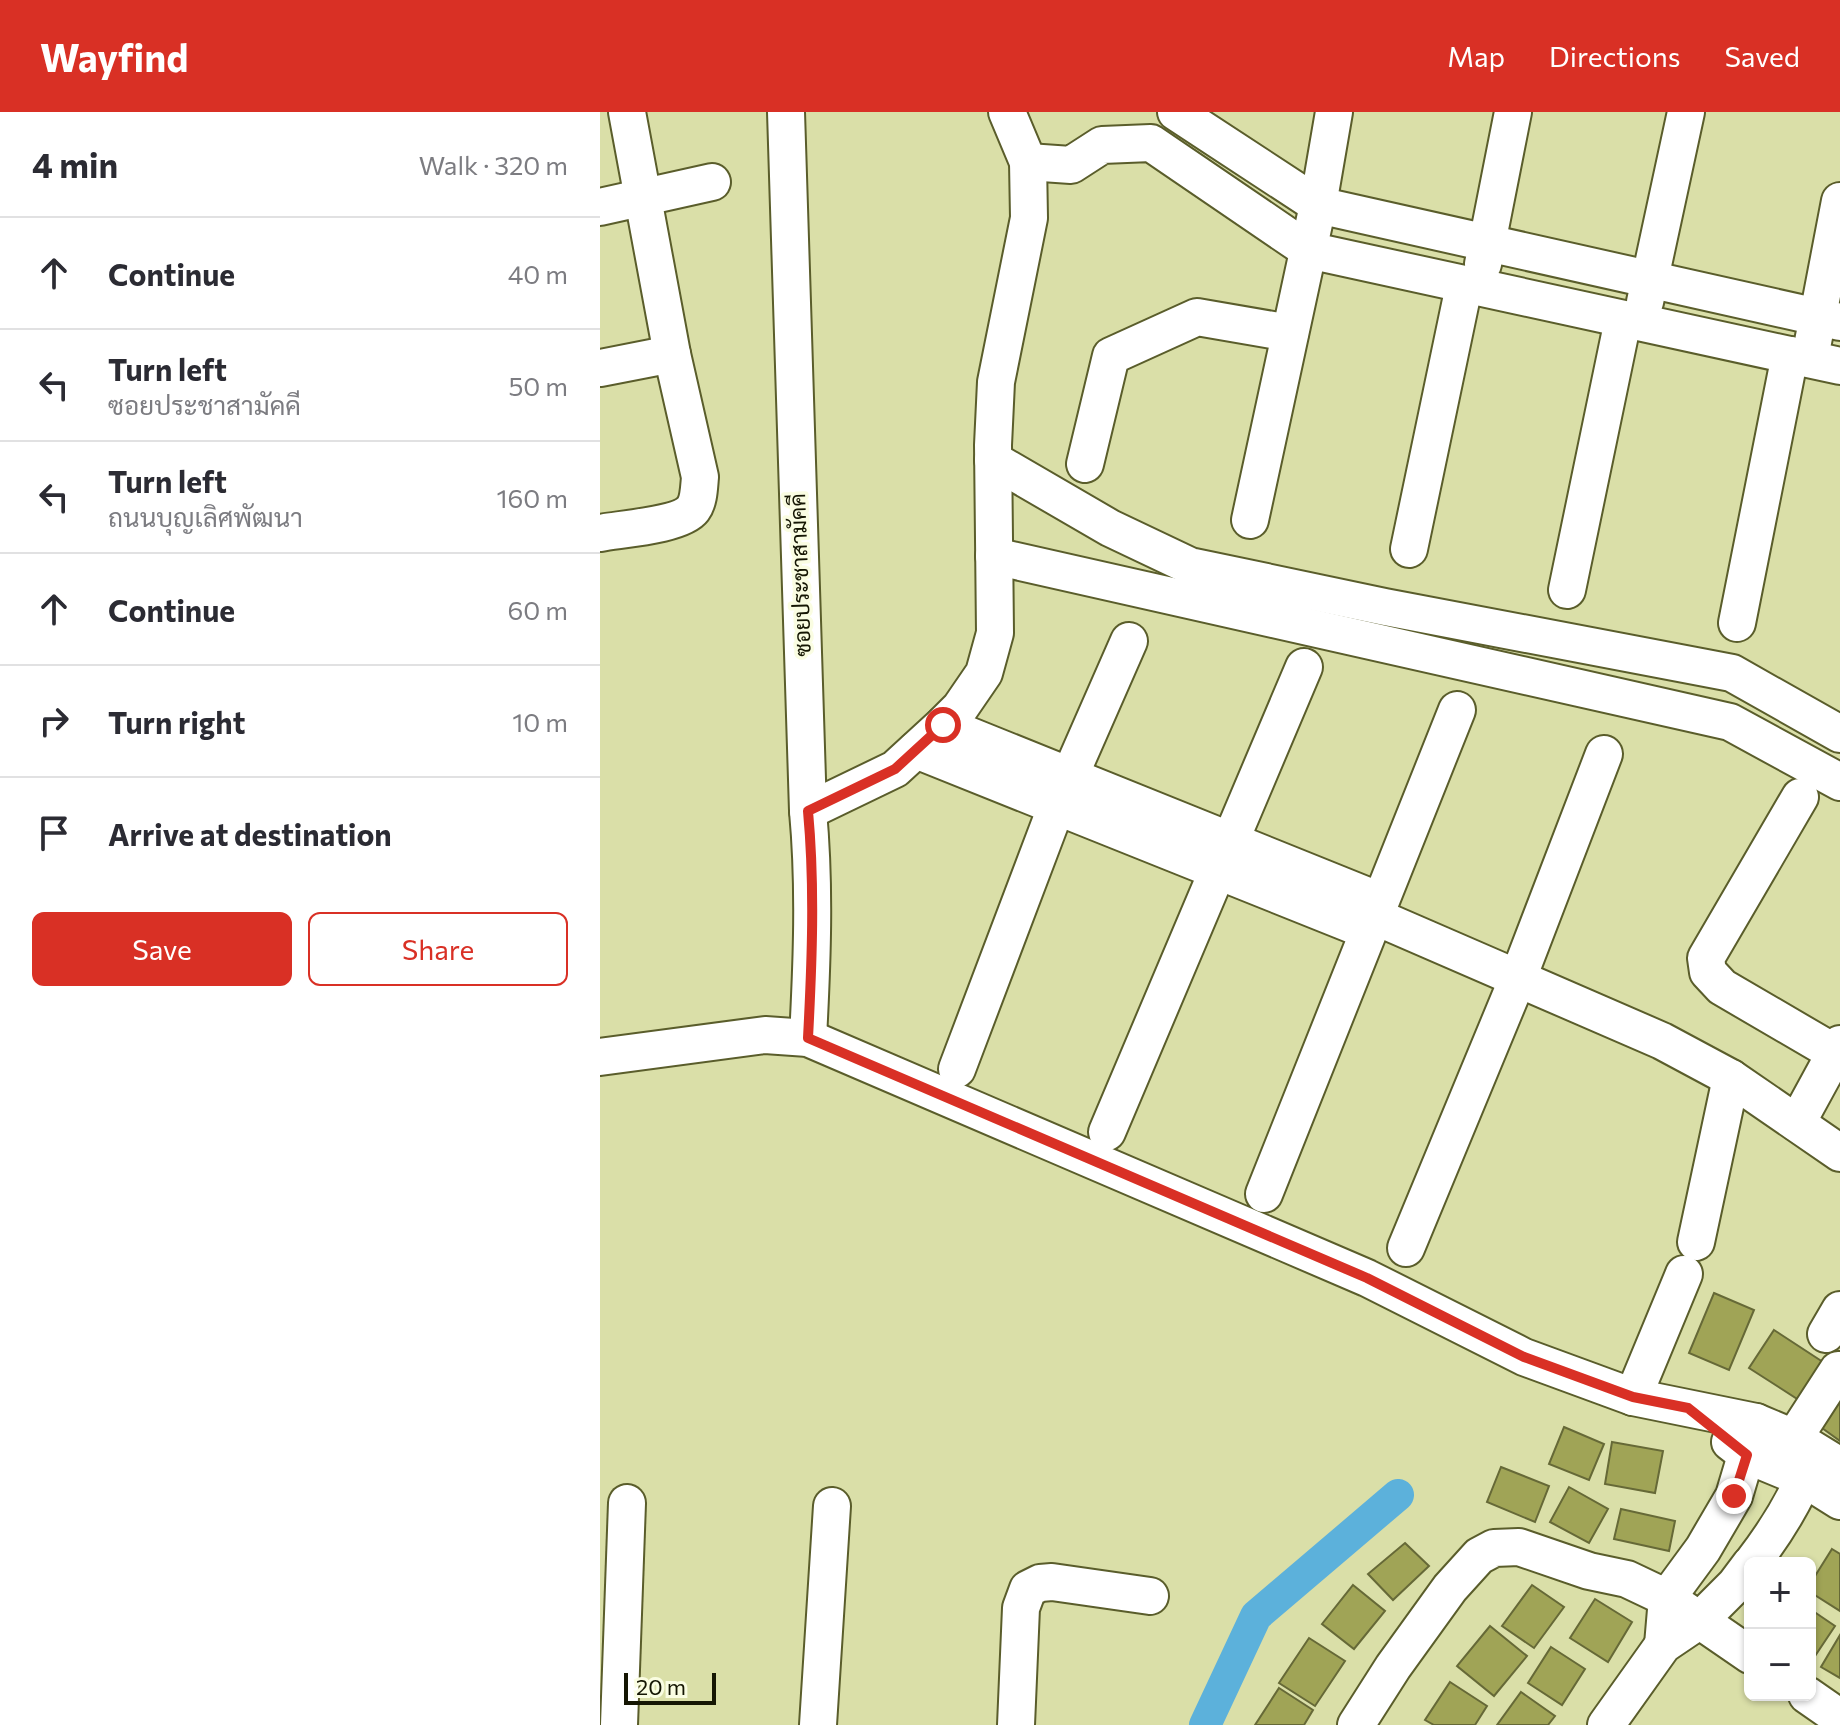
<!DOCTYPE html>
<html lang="en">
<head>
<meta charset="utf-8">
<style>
  body { margin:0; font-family:Commissioner,Sarabun,sans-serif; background:#f2f2f3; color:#2b2b33 }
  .controls { position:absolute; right:24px; bottom:24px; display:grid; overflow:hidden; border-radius:12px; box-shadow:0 2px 6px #0004 }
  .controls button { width:72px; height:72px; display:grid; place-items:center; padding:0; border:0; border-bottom:2px solid #e1e1e2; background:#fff; color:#2b2b33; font:40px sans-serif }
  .scale { position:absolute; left:24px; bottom:20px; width:92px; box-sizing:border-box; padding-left:8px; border:4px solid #151603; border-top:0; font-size:22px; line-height:28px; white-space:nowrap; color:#151603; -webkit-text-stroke:6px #fafde2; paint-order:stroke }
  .stop { position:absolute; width:24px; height:24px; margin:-18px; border:6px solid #d93025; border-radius:50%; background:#fff }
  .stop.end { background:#d93025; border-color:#fff; box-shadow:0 2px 8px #0008 }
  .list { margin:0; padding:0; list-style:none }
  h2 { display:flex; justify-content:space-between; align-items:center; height:104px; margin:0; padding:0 32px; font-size:34px }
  h2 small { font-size:26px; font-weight:400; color:#7c7c81 }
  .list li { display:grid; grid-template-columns:52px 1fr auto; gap:24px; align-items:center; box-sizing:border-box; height:112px; padding:0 32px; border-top:2px solid #e1e1e2 }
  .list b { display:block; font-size:30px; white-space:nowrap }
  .list p { margin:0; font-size:26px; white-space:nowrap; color:#7c7c81 }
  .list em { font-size:26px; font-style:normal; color:#7c7c81 }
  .actions { display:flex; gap:16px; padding:24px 32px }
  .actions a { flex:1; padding:18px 0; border:2px solid #d93025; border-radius:12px; text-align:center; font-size:28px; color:#d93025 }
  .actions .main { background:#d93025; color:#fff }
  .icon { flex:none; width:44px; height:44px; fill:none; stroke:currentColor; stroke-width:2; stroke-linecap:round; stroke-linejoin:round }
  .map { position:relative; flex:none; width:1240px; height:1613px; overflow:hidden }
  header { display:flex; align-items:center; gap:48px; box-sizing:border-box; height:112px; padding:0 40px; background:#d93025; color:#fff }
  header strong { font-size:38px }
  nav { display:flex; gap:44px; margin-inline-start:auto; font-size:28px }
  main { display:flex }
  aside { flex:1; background:#fff }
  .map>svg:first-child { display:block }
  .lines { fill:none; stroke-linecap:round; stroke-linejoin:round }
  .canal { stroke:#5cb1db; stroke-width:32 }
  .building { fill:#a0a456; stroke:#666937; stroke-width:2 }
  .minor-casing { stroke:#5a5d2b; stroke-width:40 }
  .minor { stroke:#fff; stroke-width:36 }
  .route { stroke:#d93025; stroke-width:10 }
  .labels { text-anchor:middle; stroke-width:7; stroke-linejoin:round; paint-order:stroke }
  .street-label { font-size:22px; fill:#151603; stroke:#fafde2 }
</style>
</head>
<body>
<header>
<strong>Wayfind</strong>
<nav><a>Map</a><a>Directions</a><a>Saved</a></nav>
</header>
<main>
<aside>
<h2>4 min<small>Walk · 320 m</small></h2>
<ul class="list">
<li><svg class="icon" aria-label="ahead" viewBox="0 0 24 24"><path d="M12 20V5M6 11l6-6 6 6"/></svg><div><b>Continue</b></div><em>40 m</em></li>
<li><svg class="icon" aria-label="left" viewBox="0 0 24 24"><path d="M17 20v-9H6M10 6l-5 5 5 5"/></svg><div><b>Turn left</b><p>ซอยประชาสามัคคี</p></div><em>50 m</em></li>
<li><svg class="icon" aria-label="left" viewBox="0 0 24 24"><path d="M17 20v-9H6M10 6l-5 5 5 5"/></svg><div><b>Turn left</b><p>ถนนบุญเลิศพัฒนา</p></div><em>160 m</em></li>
<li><svg class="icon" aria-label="ahead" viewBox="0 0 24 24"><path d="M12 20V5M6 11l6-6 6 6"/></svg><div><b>Continue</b></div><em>60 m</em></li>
<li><svg class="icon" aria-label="right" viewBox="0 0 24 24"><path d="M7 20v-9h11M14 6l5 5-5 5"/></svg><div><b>Turn right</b></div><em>10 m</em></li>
<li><svg class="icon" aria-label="arrive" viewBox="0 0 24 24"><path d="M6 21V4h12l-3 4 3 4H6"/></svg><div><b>Arrive at destination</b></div></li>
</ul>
<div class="actions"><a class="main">Save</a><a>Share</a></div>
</aside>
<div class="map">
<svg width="1240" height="1613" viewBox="0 0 1240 1613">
  <rect width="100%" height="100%" fill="#dadfa8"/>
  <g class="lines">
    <!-- canal -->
    <path class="canal" d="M605 1613 656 1504 798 1383"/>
  </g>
  <!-- building -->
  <g class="building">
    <path d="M1114 1181 1154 1198 1129 1258 1089 1241Z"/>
    <path d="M1174 1218 1226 1252 1202 1290 1149 1256Z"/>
    <path d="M1240 1287V1329L1222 1316Z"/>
    <path d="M964 1315 1004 1332 989 1368 949 1352Z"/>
    <path d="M1012 1330 1063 1339 1055 1381 1005 1372Z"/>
    <path d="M901 1355 949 1374 935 1410 887 1390Z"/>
    <path d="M969 1375 1008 1397 989 1431 950 1410Z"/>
    <path d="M1021 1397 1075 1409 1069 1439 1014 1427Z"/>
    <path d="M805 1431 829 1454 793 1488 768 1462Z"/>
    <path d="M1232 1437 1240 1442V1499L1210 1480V1472Z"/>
    <path d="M753 1473 785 1499 754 1537 722 1512Z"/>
    <path d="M932 1473 964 1495 934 1536 902 1514Z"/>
    <path d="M995 1487 1032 1510 1008 1550 970 1526Z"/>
    <path d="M1210 1497 1235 1514 1211 1550H1210Z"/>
    <path d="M890 1514 927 1544 894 1584 857 1554Z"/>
    <path d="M1240 1523V1566L1221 1555Z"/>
    <path d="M709 1526 745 1549 715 1594 679 1571Z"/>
    <path d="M951 1535 985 1557 962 1593 928 1571Z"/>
    <path d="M850 1570 887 1594 875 1613H834L825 1608Z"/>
    <path d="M679 1576 713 1598 704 1613H655Z"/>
    <path d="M921 1580 955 1604 948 1613H897Z"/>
  </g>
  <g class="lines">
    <!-- minor casing -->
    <g class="minor-casing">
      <g id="minor">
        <path d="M186 0 208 699C215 775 212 850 208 926"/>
        <path d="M576 0 718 93 1240 210"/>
        <path d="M428 50 471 53 502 33 551 31 708 138 1240 254"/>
        <path d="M0 95 112 70"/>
        <path d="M883 152 913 0"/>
        <path d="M1045 190 1086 0"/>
        <path d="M1213 230 1240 89"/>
        <path d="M0 256 72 242"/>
        <path d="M393 348 510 416 590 454 785 495 1132 561 1240 622"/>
        <path d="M485 352 511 244 597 205 690 221"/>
        <path d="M650 408 718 93 734 0"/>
        <path d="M0 421C21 417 81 413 93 397 99 389 99 375 100 365L72 242 27 0"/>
        <path d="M809 437 864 174"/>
        <path d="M394 444 1130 610 1240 670"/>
        <path d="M967 478 1023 208"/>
        <path d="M1137 511 1190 243"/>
        <path d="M343 613 780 789"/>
        <path d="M316 638 768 819"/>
        <path d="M1200 685 1106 846 1108 860 1122 875 1235 941"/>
        <path d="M208 699 295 657 343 613 360 596 384 561 395 521 393 333 396 270 429 106 428 50 407 0"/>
        <path d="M774 804 1062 929 1131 966 1240 1041"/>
        <path d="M0 945 165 923 208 926 767 1166 924 1245 1033 1285 1156 1310 1194 1326 1240 1354"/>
        <path d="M357 957 457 693 529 529"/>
        <path d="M1197 1011 1240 932"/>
        <path d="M507 1020 704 555"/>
        <path d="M664 1082 857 598"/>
        <path d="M1096 1130 1131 966"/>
        <path d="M806 1136 918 866 1004 642"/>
        <path d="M1226 1222 1240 1198"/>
        <path d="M1033 1285 1084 1162"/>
        <path d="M1194 1326 1238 1258"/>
        <path d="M1130 1330 1147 1343 1205 1367 1240 1389"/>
        <path d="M1152 1451C1176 1420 1198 1384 1212 1347"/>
        <path d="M1063 1533 1067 1486 1103 1437 1134 1384 1156 1310"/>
        <path d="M1207 1583 1240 1606"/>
        <path d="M19 1613 27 1391"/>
        <path d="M218 1613 232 1394"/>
        <path d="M416 1613 421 1496 428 1477 440 1471 452 1470 550 1484"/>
        <path d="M756 1613 793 1555 850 1476 879 1444 894 1436 919 1435 989 1459 1027 1467 1067 1486 1150 1543"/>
        <path d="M1006 1613 1063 1533 1100 1508 1135 1473 1150 1453"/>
      </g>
    </g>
    <!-- minor -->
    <use href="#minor" class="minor"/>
  </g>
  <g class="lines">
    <!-- route -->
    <path class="route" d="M343 613 295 657 208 699C215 775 212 850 208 926L767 1166 924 1245 1033 1285 1088 1296 1147 1343 1134 1384"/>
  </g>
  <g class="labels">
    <!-- street labels -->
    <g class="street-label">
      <text transform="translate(200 463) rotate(-92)" y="8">ซอยประชาสามัคคี</text>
    </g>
  </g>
</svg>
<div class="controls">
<button>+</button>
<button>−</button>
</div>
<div class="scale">20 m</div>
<div class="stop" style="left:343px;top:613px"></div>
<div class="stop end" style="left:1134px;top:1384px"></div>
</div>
</main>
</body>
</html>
